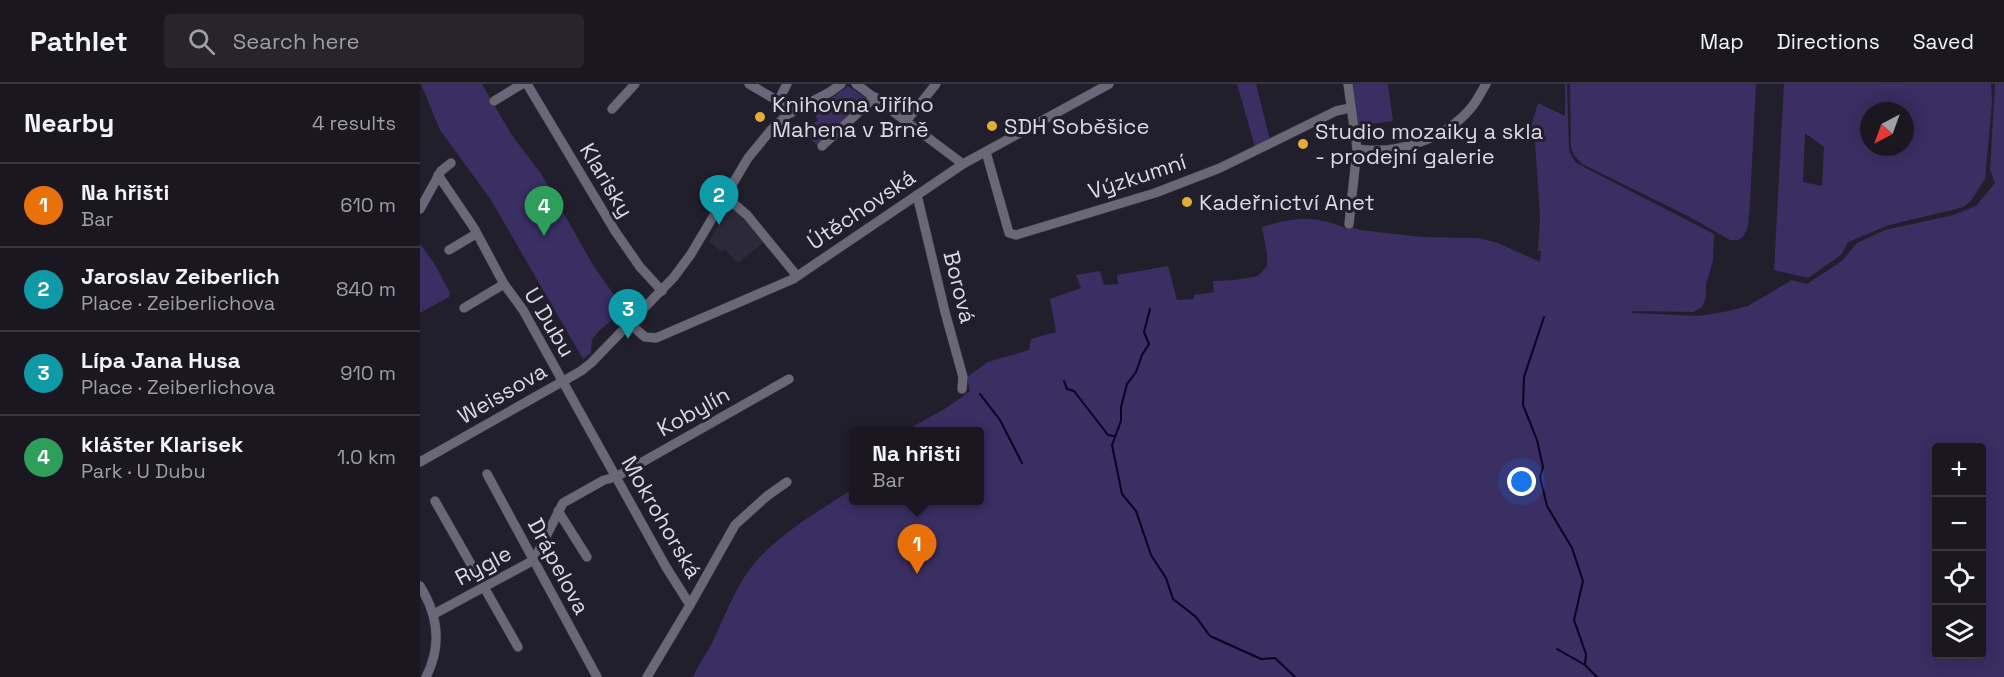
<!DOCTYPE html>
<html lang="en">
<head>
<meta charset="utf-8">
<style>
  body { margin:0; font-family:"Space Grotesk",sans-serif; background:#27242e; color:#f1f3f6 }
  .controls { position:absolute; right:18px; bottom:18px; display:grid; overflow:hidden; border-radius:6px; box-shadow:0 3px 15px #0003 }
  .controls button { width:54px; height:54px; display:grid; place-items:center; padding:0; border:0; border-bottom:2px solid #38363f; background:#1a1721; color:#f1f3f6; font:30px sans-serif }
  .compass { position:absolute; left:1440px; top:18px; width:54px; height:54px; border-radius:50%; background:#1a1721; box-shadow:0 3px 15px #0003; rotate:221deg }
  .you { position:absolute; left:1102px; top:398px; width:21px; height:21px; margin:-15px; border:4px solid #fff; border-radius:50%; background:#1a73e8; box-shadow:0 0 0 9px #1a73e833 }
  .badge { display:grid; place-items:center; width:39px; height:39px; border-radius:50%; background:#b45309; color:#fff; font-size:20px; font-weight:700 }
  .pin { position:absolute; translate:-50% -50px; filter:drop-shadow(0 2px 3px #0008) }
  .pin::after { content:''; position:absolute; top:32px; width:21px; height:18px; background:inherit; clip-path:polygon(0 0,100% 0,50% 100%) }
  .popup { position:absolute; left:429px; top:343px; width:135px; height:78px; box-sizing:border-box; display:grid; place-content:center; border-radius:6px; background:#1a1721; filter:drop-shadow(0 2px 4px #0005); font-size:20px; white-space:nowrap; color:#9f9fa5 }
  .popup b { font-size:22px; color:#f1f3f6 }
  .popup::after { content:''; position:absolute; left:50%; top:100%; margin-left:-12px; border:12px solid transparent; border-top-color:#1a1721 }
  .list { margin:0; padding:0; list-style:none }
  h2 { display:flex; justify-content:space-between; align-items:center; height:78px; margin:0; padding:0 24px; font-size:26px }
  h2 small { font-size:20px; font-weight:400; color:#9f9fa5 }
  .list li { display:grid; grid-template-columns:39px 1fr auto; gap:18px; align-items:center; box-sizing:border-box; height:84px; padding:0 24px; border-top:2px solid #38363f }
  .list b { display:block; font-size:22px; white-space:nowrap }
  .list p { margin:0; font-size:20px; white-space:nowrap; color:#9f9fa5 }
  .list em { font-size:20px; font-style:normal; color:#9f9fa5 }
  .icon { flex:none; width:33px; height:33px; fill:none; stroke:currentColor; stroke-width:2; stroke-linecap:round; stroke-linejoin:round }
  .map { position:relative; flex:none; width:1584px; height:593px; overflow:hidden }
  header { display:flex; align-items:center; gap:36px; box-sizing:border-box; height:84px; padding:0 30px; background:#1a1721; border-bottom:2px solid #38363f }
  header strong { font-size:28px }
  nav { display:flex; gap:33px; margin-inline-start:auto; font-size:21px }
  .search { width:420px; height:54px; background:#27242e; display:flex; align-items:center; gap:15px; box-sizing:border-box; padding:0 21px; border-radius:6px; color:#9f9fa5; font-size:22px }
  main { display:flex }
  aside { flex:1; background:#1a1721 }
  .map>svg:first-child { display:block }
  .built { fill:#2c293a }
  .green { fill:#3a2e62; fill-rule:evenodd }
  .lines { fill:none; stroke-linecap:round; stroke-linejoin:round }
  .stream { stroke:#0c0124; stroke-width:2 }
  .minor-casing { stroke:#3d3b46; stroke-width:10 }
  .minor { stroke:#6a6877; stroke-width:9 }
  .poi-dot { fill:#e5ad35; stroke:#221f2c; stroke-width:2 }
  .labels { text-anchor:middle; stroke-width:6; stroke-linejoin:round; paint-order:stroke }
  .poi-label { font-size:22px; fill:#dbdae3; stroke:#221f2c; text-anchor:start }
  .street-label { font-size:22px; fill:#dbdae3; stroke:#221f2c }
</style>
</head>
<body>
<header>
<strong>Pathlet</strong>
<div class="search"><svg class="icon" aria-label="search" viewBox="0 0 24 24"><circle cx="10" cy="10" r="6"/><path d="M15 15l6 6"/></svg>Search here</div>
<nav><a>Map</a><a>Directions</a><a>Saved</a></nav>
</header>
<main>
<aside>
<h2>Nearby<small>4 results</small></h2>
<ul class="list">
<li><span class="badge" style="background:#e8710a">1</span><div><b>Na hřišti</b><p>Bar</p></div><em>610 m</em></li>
<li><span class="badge" style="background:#0f9aa8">2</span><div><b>Jaroslav Zeiberlich</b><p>Place · Zeiberlichova</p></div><em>840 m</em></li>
<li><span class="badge" style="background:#0f9aa8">3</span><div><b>Lípa Jana Husa</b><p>Place · Zeiberlichova</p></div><em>910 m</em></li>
<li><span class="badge" style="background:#2e9e5b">4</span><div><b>klášter Klarisek</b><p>Park · U Dubu</p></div><em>1.0 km</em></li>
</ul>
</aside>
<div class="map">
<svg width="1584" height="593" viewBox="0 0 1584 593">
  <rect width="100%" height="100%" fill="#221f2c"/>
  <!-- built -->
  <path class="built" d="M309 122 322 133 344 158 318 179 305 165 302 168 289 158Z"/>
  <!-- green -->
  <g class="green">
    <path d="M1 0H62L91 50 122 91 173 181 208 231 206 233 193 235 180 246 172 255 171 269 163 275 71 116 20 46Z"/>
    <path d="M817 0H836L850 56 835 63Z"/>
    <path d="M933 0H968L973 37 939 42Z"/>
    <path d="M1145 0H1147L1149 67 1156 79 1294 150 1293 176 1286 201V213L1282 223 1273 228 1213 227 1212 229 1278 232 1304 228 1328 222 1372 196 1387 200 1422 177 1437 159 1465 146 1533 131 1556 122 1575 99 1570 86 1575 0H1584V593H273C278 581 285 572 291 561 306 531 317 496 341 472 364 447 405 423 434 404V416H560V348L485 347 526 324 550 307 547 293 568 278 609 266 611 255 636 248 630 215 661 204 656 191 680 187 684 201 698 200 697 191 748 182 757 216 774 215V211L794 208 793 197 815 196 838 192 847 182V169L842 143C877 133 891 131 926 144L927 141 940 146 1002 153 1058 154 1078 159 1120 178 1121 167H1118L1120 133 1115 58 1111 43 1118 19 1145 32ZM1516 364H1562V570H1516Z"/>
    <path d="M1150 0H1336L1330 118 1328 142 1324 152 1318 156H1310L1268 132 1162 80 1154 71 1151 63Z"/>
    <path d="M1364 0H1571L1572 19 1565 95 1550 118 1543 123 1532 126 1469 141 1428 158 1421 171 1388 194 1354 186ZM1449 27H1485V63H1449ZM1385 49 1404 63 1402 102 1383 98Z"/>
    <path d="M428 2 447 15 397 61 385 49 398 36 391 25 406 18Z"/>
    <path d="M0 160 14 179 30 209 29 213 0 229Z"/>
  </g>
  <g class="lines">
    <!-- stream -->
    <g class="stream">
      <path d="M730 225 724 248 729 260 722 271 716 288 707 300 701 323V337L692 361 702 410 716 427 731 471 746 494 753 515 776 533 790 552 841 575 855 574 875 593"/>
      <path d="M1124 233 1104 293 1103 321 1117 356 1123 383 1120 393 1127 422 1152 464 1163 497 1154 536 1166 570 1165 581 1177 593"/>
      <path d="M644 297 647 305 654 307 688 351 694 352"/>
      <path d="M560 310 580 336 602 379"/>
      <path d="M1137 565 1165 581"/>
    </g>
    <!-- minor casing -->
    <g class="minor-casing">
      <g id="minor">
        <path d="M107 0 195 147 220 183 242 207"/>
        <path d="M329 0 358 17 371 29"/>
        <path d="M436 0 543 80"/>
        <path d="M928 0 937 65 929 140"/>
        <path d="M74 17 102 0"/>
        <path d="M358 17 367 0"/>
        <path d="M192 25 215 0"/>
        <path d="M487 36 516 0"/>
        <path d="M402 62 455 13"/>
        <path d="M937 65C977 71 1025 55 1051 24 1057 17 1061 8 1066 0"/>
        <path d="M566 68 589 149 596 151 735 109 800 84 916 27 930 24"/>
        <path d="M18 91 54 144 84 200 103 226 246 483 270 521"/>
        <path d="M497 111 525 228 543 293 542 305"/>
        <path d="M306 113 327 131 377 192"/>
        <path d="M0 125 21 87 31 79"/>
        <path d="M29 166 56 150"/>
        <path d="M44 224 84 200"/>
        <path d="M210 240 225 253 236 254 373 195 543 80 689 0"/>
        <path d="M0 378 161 287 171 279 254 193 271 170 328 74 351 46 368 30 410 8 421 0"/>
        <path d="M67 390 177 593"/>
        <path d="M15 417 98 563"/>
        <path d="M138 427 167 473"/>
        <path d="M0 502C18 531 22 562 6 593"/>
        <path d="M14 530 114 476 143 419 184 396 196 393 369 295"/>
        <path d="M227 593 270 521 315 441 347 412 367 398"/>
      </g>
    </g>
    <!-- minor -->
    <use href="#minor" class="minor"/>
  </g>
  <!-- markers -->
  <g class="poi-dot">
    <circle cx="340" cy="33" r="6"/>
    <circle cx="572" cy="42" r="6"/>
    <circle cx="883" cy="60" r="6"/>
    <circle cx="767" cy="118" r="6"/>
  </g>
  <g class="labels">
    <!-- poi labels -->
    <g class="poi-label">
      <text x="352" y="28">Knihovna Jiřího<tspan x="352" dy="25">Mahena v Brně</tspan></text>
      <text x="584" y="50">SDH Soběšice</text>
      <text x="895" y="55">Studio mozaiky a skla<tspan x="895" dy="25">- prodejní galerie</tspan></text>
      <text x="779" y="126">Kadeřnictví Anet</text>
    </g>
    <!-- street labels -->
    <g class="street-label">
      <text transform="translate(717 92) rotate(-18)" y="8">Výzkumní</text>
      <text transform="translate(187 96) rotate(59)" y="8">Klarisky</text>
      <text transform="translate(441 125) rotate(-34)" y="8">Útěchovská</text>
      <text transform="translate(540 203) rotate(76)" y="8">Borová</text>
      <text transform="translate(130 238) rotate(59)" y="8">U Dubu</text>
      <text transform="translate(82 309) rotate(-30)" y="8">Weissova</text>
      <text transform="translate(273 327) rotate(-29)" y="8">Kobylín</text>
      <text transform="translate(242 433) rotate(60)" y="8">Mokrohorská</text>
      <text transform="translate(63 481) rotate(-28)" y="8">Rygle</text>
      <text transform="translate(139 482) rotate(62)" y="8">Drápelova</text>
    </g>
  </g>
</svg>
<div class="controls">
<button>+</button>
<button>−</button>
<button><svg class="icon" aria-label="locate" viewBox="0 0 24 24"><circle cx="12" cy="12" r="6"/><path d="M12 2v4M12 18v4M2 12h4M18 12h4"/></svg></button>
<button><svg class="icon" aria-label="layers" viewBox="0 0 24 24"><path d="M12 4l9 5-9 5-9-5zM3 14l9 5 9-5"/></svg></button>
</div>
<svg class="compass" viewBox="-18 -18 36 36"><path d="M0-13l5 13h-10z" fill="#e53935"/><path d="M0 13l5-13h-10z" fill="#9f9fa5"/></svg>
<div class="you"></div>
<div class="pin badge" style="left:497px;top:490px;background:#e8710a">1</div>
<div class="popup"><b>Na hřišti</b>Bar</div>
<div class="pin badge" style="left:299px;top:141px;background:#0f9aa8">2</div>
<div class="pin badge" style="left:208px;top:255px;background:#0f9aa8">3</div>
<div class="pin badge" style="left:124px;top:152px;background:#2e9e5b">4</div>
</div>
</main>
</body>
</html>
